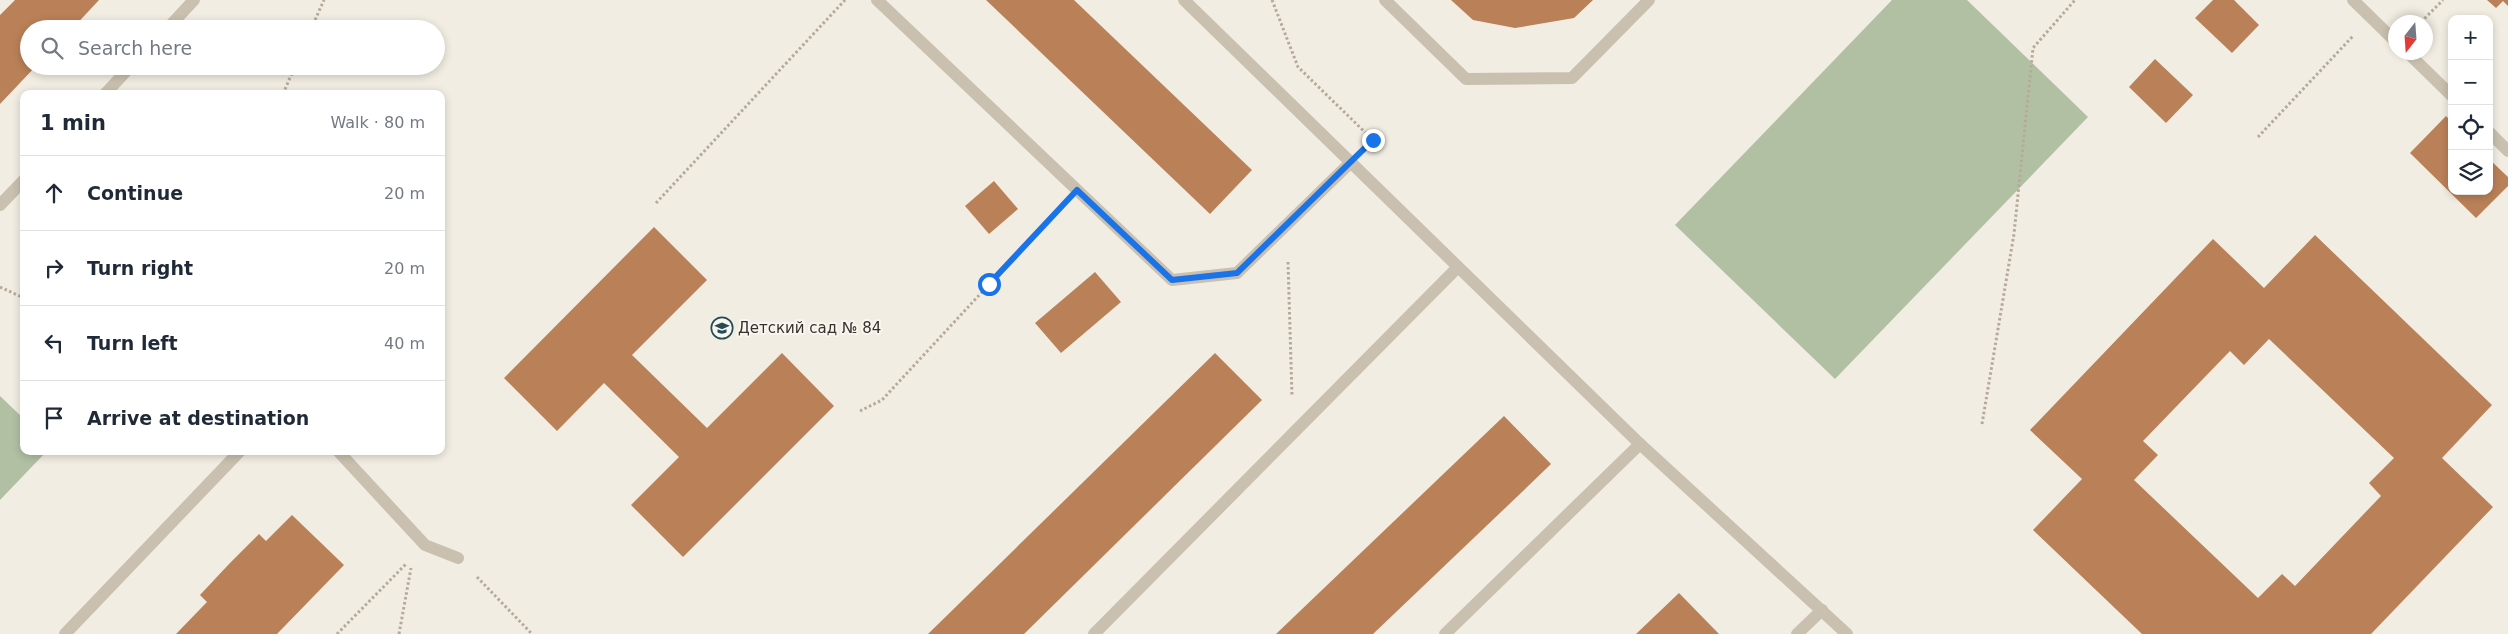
<!DOCTYPE html>
<html lang="en">
<head>
<meta charset="utf-8">
<style>
  body { margin:0; font-family:"DejaVu Sans",sans-serif; background:#f6f6f7; color:#1f2937 }
  .controls { position:absolute; right:15px; top:15px; display:grid; overflow:hidden; border-radius:10px; box-shadow:0 2px 8px #0003 }
  .controls button { width:45px; height:45px; display:grid; place-items:center; padding:0; border:0; border-bottom:1px solid #e0e1e3; background:#fff; color:#1f2937; font:25px sans-serif }
  .compass { position:absolute; left:2388px; top:15px; width:45px; height:45px; border-radius:50%; background:#fff; box-shadow:0 2px 8px #0003; rotate:197deg }
  .stop { position:absolute; width:15px; height:15px; margin:-11px; border:4px solid #1a73e8; border-radius:50%; background:#fff }
  .stop.end { background:#1a73e8; border-color:#fff; box-shadow:0 1px 5px #0008 }
  .list { margin:0; padding:0; list-style:none }
  h2 { display:flex; justify-content:space-between; align-items:center; height:65px; margin:0; padding:0 20px; font-size:21px }
  h2 small { font-size:16px; font-weight:400; color:#747a83 }
  .list li { display:grid; grid-template-columns:32px 1fr auto; gap:15px; align-items:center; box-sizing:border-box; height:75px; padding:0 20px; border-top:1px solid #e0e1e3 }
  .list b { display:block; font-size:19px; white-space:nowrap }
  .list em { font-size:16px; font-style:normal; color:#747a83 }
  .icon { flex:none; width:28px; height:28px; fill:none; stroke:currentColor; stroke-width:2; stroke-linecap:round; stroke-linejoin:round }
  .map { position:relative; flex:none; width:2508px; height:634px; overflow:hidden }
  .search { position:absolute; background:#fff; box-shadow:0 2px 8px #0003; left:20px; top:20px; width:425px; height:55px; display:flex; align-items:center; gap:12px; box-sizing:border-box; padding:0 18px; border-radius:28px; color:#747a83; font-size:19px }
  .panel { position:absolute; background:#fff; box-shadow:0 2px 8px #0003; left:20px; top:90px; width:425px; height:365px; border-radius:10px }
  .map>svg:first-child { display:block }
  .green { fill:#b1c0a3 }
  .building { fill:#ba8158; fill-rule:evenodd }
  .lines { fill:none; stroke-linecap:round; stroke-linejoin:round }
  .path { stroke:#b5aa99; stroke-width:3; stroke-dasharray:2.5 2.5; stroke-linecap:butt }
  .minor { stroke:#c9c0af; stroke-width:12 }
  .route { stroke:#1a73e8; stroke-width:6 }
  .labels { text-anchor:middle; stroke-width:4; stroke-linejoin:round; paint-order:stroke }
  .poi-label { font-size:15px; fill:#39322c; stroke:#f9f6ef; text-anchor:start }
</style>
</head>
<body>
<div class="map">
<svg width="2508" height="634" viewBox="0 0 2508 634">
  <rect width="100%" height="100%" fill="#f2ede2"/>
  <!-- green -->
  <g class="green">
    <path d="M1892 0H1967L2088 117 1835 379 1675 225Z"/>
    <path d="M0 396 24 419V451H47L0 500Z"/>
  </g>
  <!-- building -->
  <g class="building">
    <path d="M15 0H99L72 29H29V66H36L0 104V15Z"/>
    <path d="M986 0H1074L1252 170 1210 214Z"/>
    <path d="M1451 0H1593L1574 18 1515 28 1473 20Z"/>
    <path d="M2213 0H2234L2259 25 2232 53 2195 18Z"/>
    <path d="M2487 0H2508V6L2503 1 2496 8Z"/>
    <path d="M2155 59 2193 95 2166 123 2129 87Z"/>
    <path d="M2446 116 2452 122V191H2489V159L2508 177V186L2476 218 2410 153Z"/>
    <path d="M994 181 1018 209 989 234 965 206Z"/>
    <path d="M654 227 707 280 632 355 707 428 782 353 834 406 683 557 631 505 679 457 604 383 557 431 504 378Z"/>
    <path d="M2315 235 2492 405 2442 458 2493 507 2371 634H2142L2033 530 2082 479 2030 430 2213 239 2264 288ZM2269 339 2394 458 2369 483 2381 496 2295 586 2282 574 2258 598 2134 480 2158 455 2143 441 2230 351 2244 365Z"/>
    <path d="M1095 272 1121 302 1061 353 1035 323Z"/>
    <path d="M1215 353 1262 400 1024 634H928Z"/>
    <path d="M1504 416 1551 464 1522 492 1373 634H1276Z"/>
    <path d="M292 515 344 565 277 634H176L207 602 200 595 229 564 259 534 266 541Z"/>
    <path d="M1679 593 1719 634H1636Z"/>
  </g>
  <g class="lines">
    <!-- path -->
    <g class="path">
      <path d="M1272 0 1298 67 1373 140 1370 144"/>
      <path d="M2421 22 2443 0"/>
      <path d="M311 29 324 0"/>
      <path d="M283 94 295 66"/>
      <path d="M2258 137 2353 36"/>
      <path d="M656 203 845 0"/>
      <path d="M1288 262 1292 396"/>
      <path d="M0 287 24 298"/>
      <path d="M860 411 882 400 1058 210"/>
      <path d="M1982 424 2014 234 2033 48 2075 0"/>
      <path d="M477 577 532 634"/>
      <path d="M337 634 407 563"/>
      <path d="M399 634 411 568"/>
    </g>
    <!-- minor -->
    <g class="minor">
      <path d="M877 0 1172 280 1237 273 1350 163"/>
      <path d="M1184 0 1640 444 1847 634"/>
      <path d="M1385 0 1466 79 1572 78 1649 0"/>
      <path d="M2353 0 2396 42"/>
      <path d="M167 29 194 0"/>
      <path d="M2407 52 2452 96"/>
      <path d="M105 94 131 66"/>
      <path d="M2489 132 2508 151"/>
      <path d="M0 205 24 180"/>
      <path d="M338 451 425 545 458 558"/>
      <path d="M65 634 240 451"/>
      <path d="M1094 634 1458 267"/>
      <path d="M1445 634 1640 444"/>
      <path d="M1797 634 1822 610"/>
    </g>
  </g>
  <g class="lines">
    <!-- route -->
    <path class="route" d="M989 284 1077 190 1172 280 1237 273 1373 140"/>
  </g>
  <!-- icons -->
  <defs>
    <g id="school-ring" transform="scale(1.125)"><circle r="9.5" fill="#f9f6ef" stroke="#254b57" stroke-width="1.5"/><path d="M0-5L7-2L0 1L-7-2ZM-4 1L0 2.5L4 1V4Q0 6-4 4Z" fill="#254b57"/></g>
  </defs>
  <g fill-rule="evenodd">
    <use href="#school-ring" x="722" y="328"/>
  </g>
  <g class="labels">
    <!-- poi labels -->
    <g class="poi-label">
      <text x="738" y="333">Детский сад № 84</text>
    </g>
  </g>
</svg>
<div class="controls">
<button>+</button>
<button>−</button>
<button><svg class="icon" aria-label="locate" viewBox="0 0 24 24"><circle cx="12" cy="12" r="6"/><path d="M12 2v4M12 18v4M2 12h4M18 12h4"/></svg></button>
<button><svg class="icon" aria-label="layers" viewBox="0 0 24 24"><path d="M12 4l9 5-9 5-9-5zM3 14l9 5 9-5"/></svg></button>
</div>
<svg class="compass" viewBox="-18 -18 36 36"><path d="M0-13l5 13h-10z" fill="#e53935"/><path d="M0 13l5-13h-10z" fill="#747a83"/></svg>
<div class="stop" style="left:989px;top:284px"></div>
<div class="stop end" style="left:1373px;top:140px"></div>
<div class="search"><svg class="icon" aria-label="search" viewBox="0 0 24 24"><circle cx="10" cy="10" r="6"/><path d="M15 15l6 6"/></svg>Search here</div>
<section class="panel">
<h2>1 min<small>Walk · 80 m</small></h2>
<ul class="list">
<li><svg class="icon" aria-label="ahead" viewBox="0 0 24 24"><path d="M12 20V5M6 11l6-6 6 6"/></svg><div><b>Continue</b></div><em>20 m</em></li>
<li><svg class="icon" aria-label="right" viewBox="0 0 24 24"><path d="M7 20v-9h11M14 6l5 5-5 5"/></svg><div><b>Turn right</b></div><em>20 m</em></li>
<li><svg class="icon" aria-label="left" viewBox="0 0 24 24"><path d="M17 20v-9H6M10 6l-5 5 5 5"/></svg><div><b>Turn left</b></div><em>40 m</em></li>
<li><svg class="icon" aria-label="arrive" viewBox="0 0 24 24"><path d="M6 21V4h12l-3 4 3 4H6"/></svg><div><b>Arrive at destination</b></div></li>
</ul>
</section>
</div>
</body>
</html>
